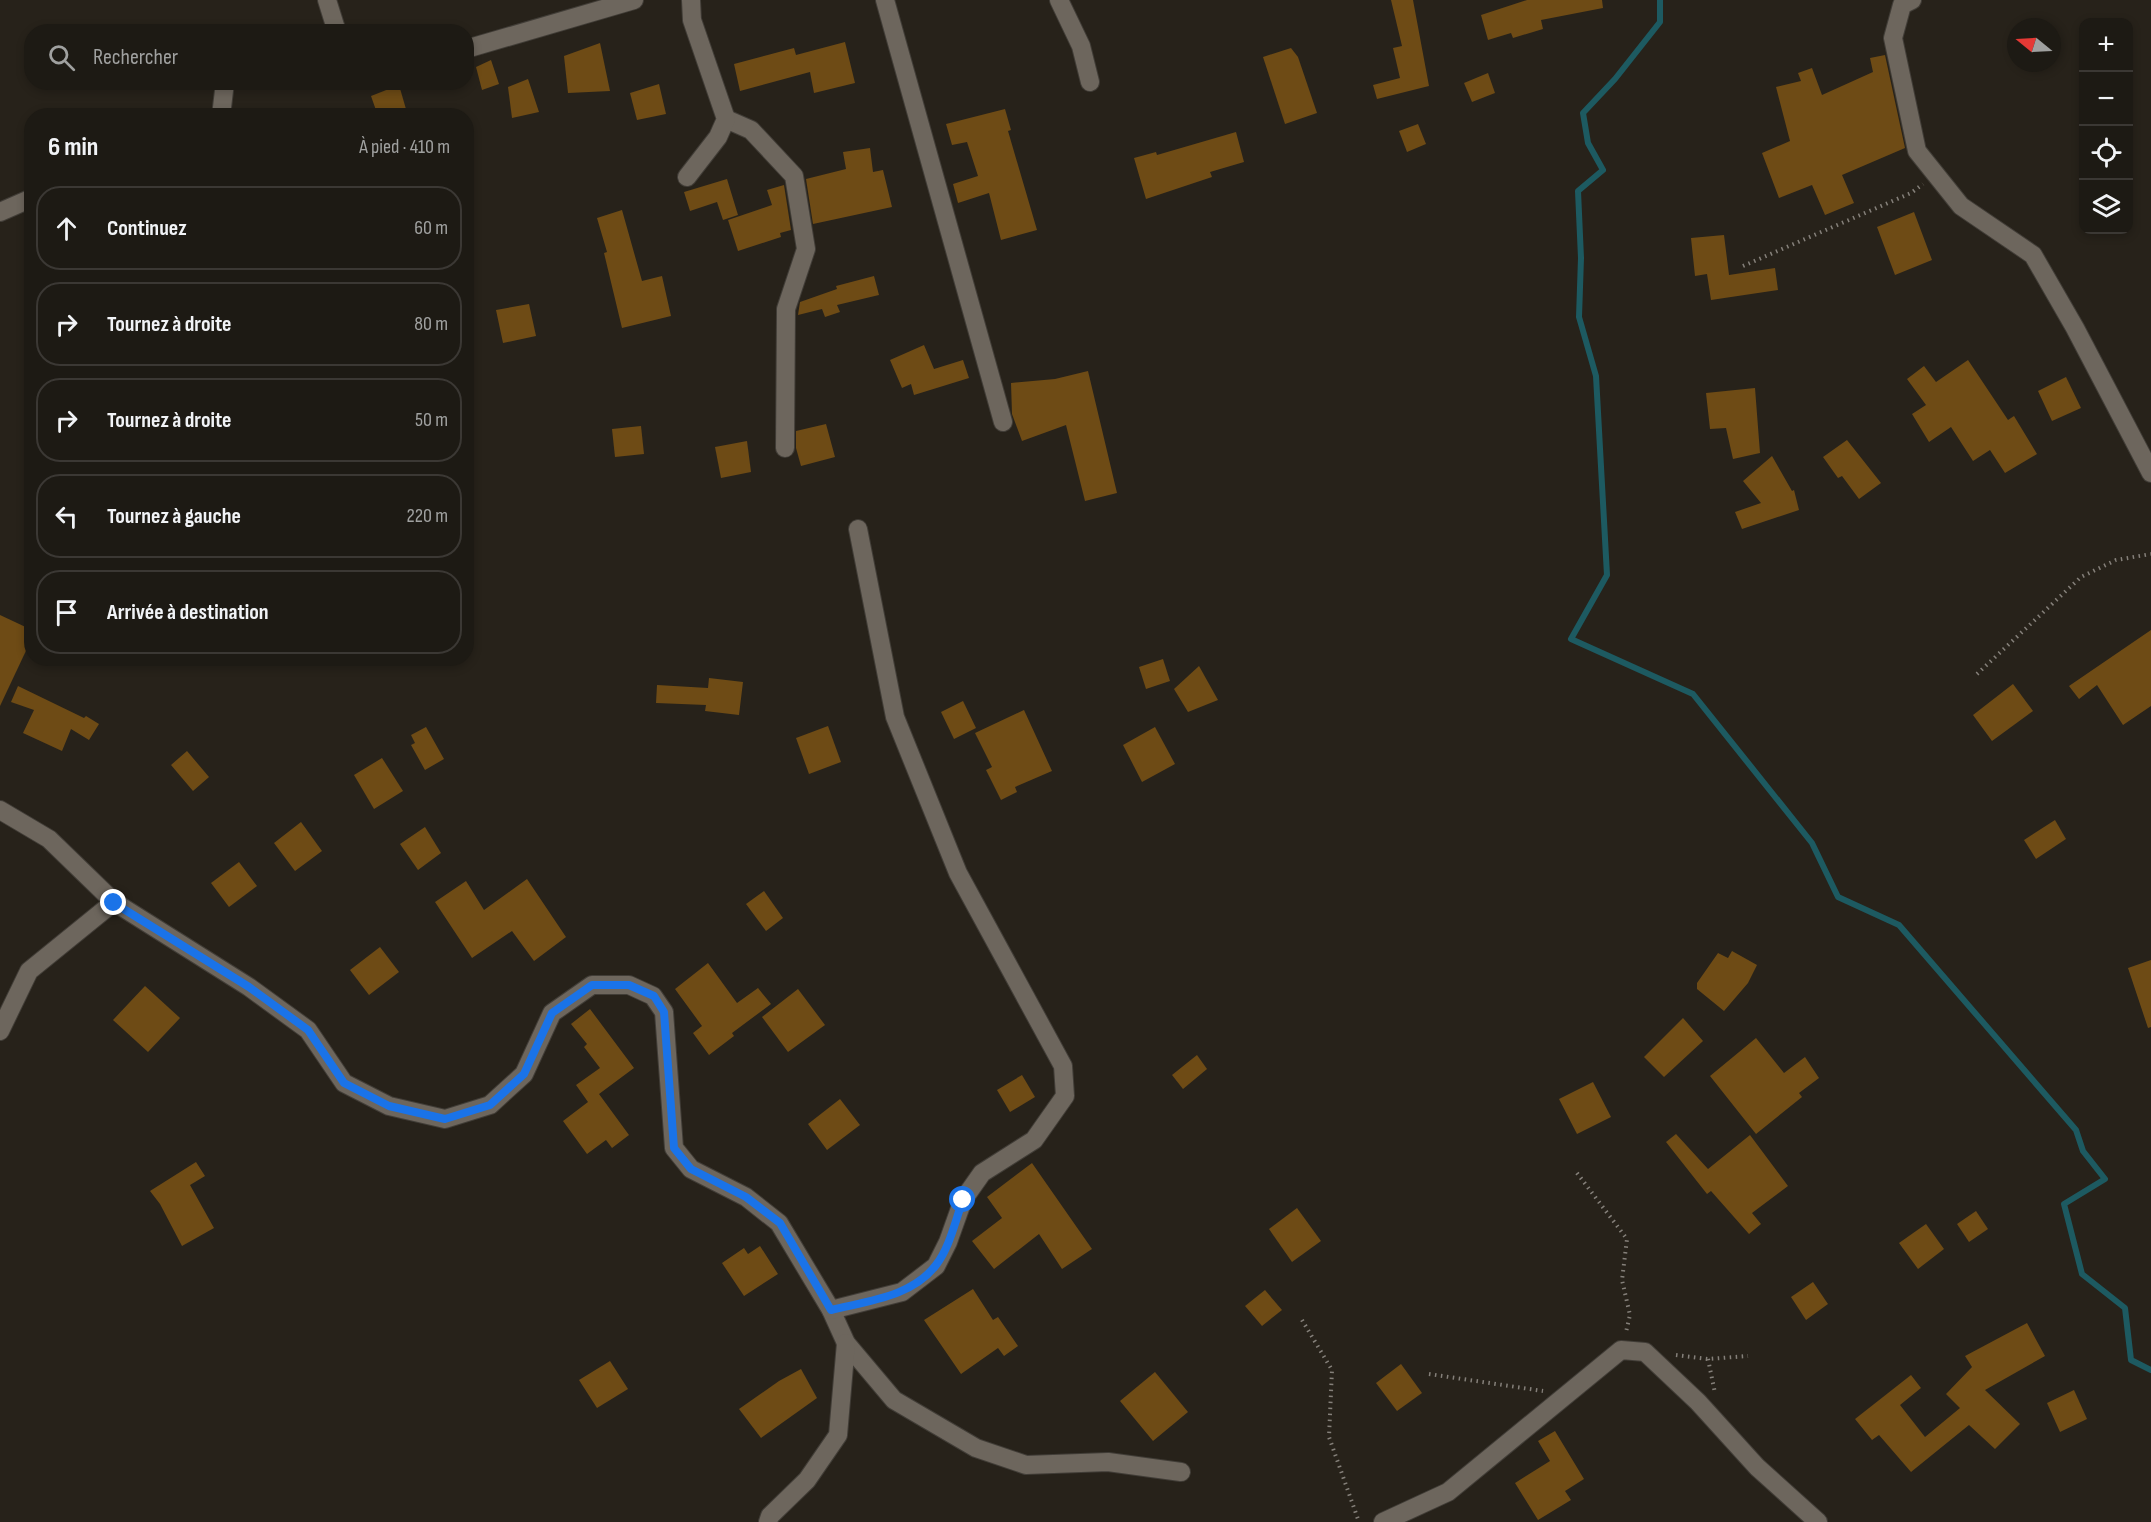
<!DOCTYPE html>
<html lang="fr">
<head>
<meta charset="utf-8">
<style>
  body { margin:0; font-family:"Sofia Sans Condensed",sans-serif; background:#25231d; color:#f1f3f6 }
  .controls { position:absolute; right:18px; top:18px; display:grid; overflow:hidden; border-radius:12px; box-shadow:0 3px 9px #0003 }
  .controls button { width:54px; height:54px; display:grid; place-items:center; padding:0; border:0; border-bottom:2px solid #3b3834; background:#1d1a14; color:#f1f3f6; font:30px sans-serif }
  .compass { position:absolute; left:2007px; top:18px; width:54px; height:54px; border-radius:50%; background:#1d1a14; box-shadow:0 3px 9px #0003; rotate:288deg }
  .stop { position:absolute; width:18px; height:18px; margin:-14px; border:4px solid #1a73e8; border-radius:50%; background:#fff }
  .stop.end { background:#1a73e8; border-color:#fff; box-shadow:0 2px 6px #0008 }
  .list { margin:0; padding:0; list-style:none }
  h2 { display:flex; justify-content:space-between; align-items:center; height:78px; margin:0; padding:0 24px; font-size:26px }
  h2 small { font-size:20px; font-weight:400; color:#a0a1a0 }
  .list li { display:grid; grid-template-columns:39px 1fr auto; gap:18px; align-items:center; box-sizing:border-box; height:84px; margin:0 12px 12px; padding:0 12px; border:2px solid #3b3834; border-radius:24px }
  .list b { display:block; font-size:22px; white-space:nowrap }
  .list em { font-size:20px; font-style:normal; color:#a0a1a0 }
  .icon { flex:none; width:33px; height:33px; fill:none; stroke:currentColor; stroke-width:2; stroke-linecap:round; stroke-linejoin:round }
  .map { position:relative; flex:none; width:2151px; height:1522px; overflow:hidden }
  .search { position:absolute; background:#1d1a14; box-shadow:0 3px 9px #0003; left:24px; top:24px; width:450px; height:66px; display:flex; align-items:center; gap:15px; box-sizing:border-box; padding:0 21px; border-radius:24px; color:#a0a1a0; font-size:22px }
  .panel { position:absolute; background:#1d1a14; box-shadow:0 3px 9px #0003; left:24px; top:108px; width:450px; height:558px; border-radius:24px }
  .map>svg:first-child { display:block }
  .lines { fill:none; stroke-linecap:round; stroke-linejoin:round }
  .stream { stroke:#1d5a61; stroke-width:6 }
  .building { fill:#6e4b15 }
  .minor-casing { stroke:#413d37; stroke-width:20 }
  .path { stroke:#85807a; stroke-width:4; stroke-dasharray:1.5 4.5; stroke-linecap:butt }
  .minor { stroke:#6d665d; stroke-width:18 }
  .route { stroke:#1a73e8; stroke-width:8 }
</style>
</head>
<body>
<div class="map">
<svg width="2151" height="1522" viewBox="0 0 2151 1522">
  <rect width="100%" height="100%" fill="#27221a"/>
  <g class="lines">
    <!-- stream -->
    <path class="stream" d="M1660 0V22L1615 79 1583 113 1588 143 1603 170 1578 191 1581 258 1579 317 1596 376 1607 575 1571 639 1693 694 1812 843 1838 897 1899 925 2076 1130 2083 1151 2105 1179 2064 1204 2082 1274 2125 1308 2131 1360 2151 1370"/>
  </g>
  <!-- building -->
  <g class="building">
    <path d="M1391 0H1413L1429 86 1377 99 1373 85 1400 78 1393 48 1402 46Z"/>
    <path d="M1527 0H1602L1603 8 1541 20 1543 29 1513 38 1511 33 1488 40 1481 15Z"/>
    <path d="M845 42 855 83 814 93 810 72 740 91 734 64 794 48 796 55Z"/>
    <path d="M600 43 610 91 568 93 564 56Z"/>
    <path d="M1291 48 1298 57 1317 113 1285 124 1263 57Z"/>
    <path d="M1885 55 1905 148 1842 175 1854 203 1825 215 1812 185 1779 198 1762 153 1790 141 1776 87 1801 81 1798 73 1812 68 1822 95 1873 72 1870 58Z"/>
    <path d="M491 60 499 84 482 90 476 67Z"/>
    <path d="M1488 73 1495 93 1472 102 1464 83Z"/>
    <path d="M528 79 539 112 512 118 508 87Z"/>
    <path d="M659 84 666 114 637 120 630 93Z"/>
    <path d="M399 85 408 116H378L371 96Z"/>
    <path d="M1005 109 1011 130 1008 131 1037 230 1001 240 989 193 958 203 953 184 978 176 967 142 952 145 946 124Z"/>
    <path d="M1418 124 1426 144 1407 152 1399 131Z"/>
    <path d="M1236 132 1244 162 1210 172 1212 177 1146 199 1134 158 1156 152 1157 155Z"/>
    <path d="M870 148 873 172 883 170 892 207 813 224 806 179 846 169 843 152Z"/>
    <path d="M727 179 738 215 723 220 717 202 690 211 684 192Z"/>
    <path d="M784 185 791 230 780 233 781 237 738 251 728 220 772 205 767 190Z"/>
    <path d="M622 210 642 281 662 276 671 316 622 328 604 253 607 252 597 218Z"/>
    <path d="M1914 212 1932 260 1895 275 1877 227Z"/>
    <path d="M1724 235 1729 275 1775 268 1778 290 1711 300 1707 274 1695 276 1691 238Z"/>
    <path d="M874 276 879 295 837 305 840 312 825 317 822 309 798 315 800 302 837 289 836 286Z"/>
    <path d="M529 304 536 336 503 343 496 310Z"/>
    <path d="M924 345 934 369 963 360 969 378 914 395 911 384 902 388 890 360Z"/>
    <path d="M1968 360 2008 420 2014 416 2037 454 2005 473 1990 450 1973 461 1951 427 1929 442 1912 414 1926 405 1907 379 1924 366 1936 382Z"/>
    <path d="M1088 371 1117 493 1085 501 1066 425 1022 441 1012 414 1011 383 1055 379Z"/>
    <path d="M2066 377 2081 408 2052 421 2038 391Z"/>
    <path d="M1755 388 1760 453 1733 459 1726 428 1710 429 1706 393Z"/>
    <path d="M826 424 835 457 801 466 796 448V431Z"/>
    <path d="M641 426 644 454 615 457 612 429Z"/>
    <path d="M1847 440 1881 483 1859 499 1842 476 1838 478 1823 457Z"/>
    <path d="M747 441 751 472 721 478 715 447Z"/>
    <path d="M1772 456 1792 491 1794 490 1799 510 1742 529 1735 512 1761 503 1743 481Z"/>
    <path d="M0 615 32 630V638L0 706Z"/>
    <path d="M2151 630V706L2123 725 2097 685 2079 699 2069 686Z"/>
    <path d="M1163 659 1170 681 1146 689 1139 667Z"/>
    <path d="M1199 666 1218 700 1188 712 1174 689Z"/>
    <path d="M709 678 743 682 739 715 705 711 706 705 656 703 657 685 708 688Z"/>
    <path d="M2013 684 2033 711 1992 741 1973 715Z"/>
    <path d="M18 686 84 718 86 716 99 724 89 740 71 729 62 751 23 733 34 710 11 702Z"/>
    <path d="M963 701 976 728 954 739 941 712Z"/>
    <path d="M1024 710 1052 771 1015 787 1017 792 1001 800 986 770 992 767 975 733Z"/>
    <path d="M828 726 841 762 809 774 796 738Z"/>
    <path d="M426 727 444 759 425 770 411 745 415 743 411 735Z"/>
    <path d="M1155 727 1175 764 1142 782 1123 745Z"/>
    <path d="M187 751 209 777 193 791 171 765Z"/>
    <path d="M382 758 403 791 374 809 354 775Z"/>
    <path d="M2055 820 2066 839 2036 859 2024 840Z"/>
    <path d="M301 822 322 851 295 871 274 843Z"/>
    <path d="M425 827 441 853 418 870 400 844Z"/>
    <path d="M239 862 257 886 229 907 211 883Z"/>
    <path d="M527 879 566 937 534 961 512 931 472 958 435 902 466 881 484 910Z"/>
    <path d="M764 891 783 918 766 931 746 904Z"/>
    <path d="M380 947 399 972 369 995 350 970Z"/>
    <path d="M1732 951 1757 965 1748 983 1724 1011 1697 989V983L1718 953 1728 958Z"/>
    <path d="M2151 960V1027L2148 1028 2128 968Z"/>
    <path d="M708 963 737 1003 758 988 771 1004 732 1033 734 1036 709 1055 693 1033 702 1026 675 989Z"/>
    <path d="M145 986 180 1018 148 1052 113 1020Z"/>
    <path d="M798 989 825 1025 788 1052 762 1017Z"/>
    <path d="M590 1009 634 1068 599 1094 629 1135 612 1148 606 1140 587 1154 563 1121 588 1102 576 1085 600 1068 584 1047 587 1044 571 1024Z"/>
    <path d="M1683 1018 1703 1041 1664 1077 1644 1057Z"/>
    <path d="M1756 1038 1784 1073 1805 1057 1819 1078 1799 1093 1802 1097 1756 1134 1710 1076Z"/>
    <path d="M1197 1055 1207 1069 1183 1089 1172 1075Z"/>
    <path d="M1022 1075 1035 1097 1010 1112 997 1090Z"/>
    <path d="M1593 1082 1611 1117 1577 1134 1559 1099Z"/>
    <path d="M840 1099 860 1125 827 1150 808 1124Z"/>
    <path d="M1676 1134 1708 1169 1750 1135 1788 1186 1752 1213 1761 1224 1749 1234 1711 1191 1707 1194 1666 1142Z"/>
    <path d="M196 1162 205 1176 190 1185 214 1228 182 1246 160 1204 150 1191Z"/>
    <path d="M1032 1163 1092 1249 1062 1269 1039 1234 994 1269 972 1241 1002 1218 987 1197Z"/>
    <path d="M1297 1208 1321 1241 1292 1262 1269 1229Z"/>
    <path d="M1976 1211 1988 1229 1969 1242 1957 1224Z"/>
    <path d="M1926 1224 1944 1249 1918 1269 1899 1243Z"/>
    <path d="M760 1246 778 1274 744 1296 722 1263 744 1248 748 1254Z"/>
    <path d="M1813 1282 1828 1304 1806 1320 1791 1297Z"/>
    <path d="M973 1289 993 1320 998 1317 1018 1346 1004 1356 998 1348 961 1374 924 1320Z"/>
    <path d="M1265 1290 1282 1310 1262 1326 1245 1306Z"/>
    <path d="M2027 1323 2045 1356 1985 1390 2020 1424 1995 1449 1969 1425 1911 1472 1879 1435 1872 1440 1855 1419 1911 1375 1921 1388 1900 1405 1925 1437 1960 1408 1946 1394 1972 1367 1965 1356Z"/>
    <path d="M610 1361 628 1389 597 1408 579 1380Z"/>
    <path d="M1401 1364 1422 1393 1397 1411 1376 1383Z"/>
    <path d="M801 1369 817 1398 761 1438 739 1409 779 1381Z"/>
    <path d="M1155 1372 1188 1412 1153 1441 1120 1401Z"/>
    <path d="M2074 1390 2087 1419 2060 1432 2047 1403Z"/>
    <path d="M1555 1431 1584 1479 1565 1491 1571 1500 1538 1520 1515 1483 1550 1461 1538 1441Z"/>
  </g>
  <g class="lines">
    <!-- minor casing -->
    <g class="minor-casing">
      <g id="minor">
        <path d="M327 0 337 32"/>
        <path d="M885 0 1003 422"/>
        <path d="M1059 0 1081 46 1090 82"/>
        <path d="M1912 0 1902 5 1893 38 1917 151 1961 206 2033 255 2075 328 2151 473"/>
        <path d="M466 49 634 0"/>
        <path d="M221 116 225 82"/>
        <path d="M726 119 751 130 794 176 806 249 786 309 785 448"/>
        <path d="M687 177 718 137 726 119 692 20 691 0"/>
        <path d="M0 212 32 198"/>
        <path d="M0 810 49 839 114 902 249 987 308 1030 344 1083 389 1106 445 1119 490 1105 524 1074 552 1013 592 985H629L653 996 664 1012 674 1148 691 1169 746 1197 779 1223 831 1310 846 1343 894 1400 976 1448 1026 1465 1108 1462 1181 1472"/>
        <path d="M0 1031 29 971 114 902"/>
        <path d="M831 1310 902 1292 936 1266 948 1242 963 1200 982 1173 1034 1140 1065 1096 1063 1066 958 873 895 717 858 529"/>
        <path d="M768 1522 770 1516 807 1480 838 1435 846 1343"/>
        <path d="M1383 1522 1448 1492 1621 1350 1645 1352 1698 1402 1757 1467 1818 1522"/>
      </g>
    </g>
    <!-- path -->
    <g class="path">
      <path d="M1743 266 1911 193 1923 184"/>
      <path d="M1977 674 2081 577 2116 560 2151 554"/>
      <path d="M1577 1173 1627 1239 1622 1280 1630 1315 1626 1332"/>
      <path d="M1302 1320 1332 1370 1329 1437 1359 1522"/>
      <path d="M1676 1355 1708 1359 1748 1356"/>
      <path d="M1708 1359 1715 1393"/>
      <path d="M1429 1374 1543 1391"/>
    </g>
    <!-- minor -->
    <use href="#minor" class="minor"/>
  </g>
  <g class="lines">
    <!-- route -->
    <path class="route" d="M114 903 249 987 308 1030 344 1083 389 1106 445 1119 490 1105 524 1074 552 1013 592 985H629L654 996 664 1012 674 1148 691 1169 746 1197 780 1223 831 1310C867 1301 912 1297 936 1265 950 1247 955 1221 963 1200"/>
  </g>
</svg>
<div class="controls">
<button>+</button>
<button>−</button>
<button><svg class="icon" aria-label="locate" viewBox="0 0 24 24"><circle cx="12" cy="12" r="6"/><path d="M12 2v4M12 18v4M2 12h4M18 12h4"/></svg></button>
<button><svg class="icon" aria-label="layers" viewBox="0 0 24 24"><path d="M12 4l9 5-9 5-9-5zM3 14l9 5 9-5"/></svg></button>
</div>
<svg class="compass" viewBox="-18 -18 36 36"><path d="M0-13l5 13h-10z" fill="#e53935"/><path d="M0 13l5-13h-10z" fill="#a0a1a0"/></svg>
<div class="stop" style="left:963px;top:1200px"></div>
<div class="stop end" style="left:114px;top:903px"></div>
<div class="search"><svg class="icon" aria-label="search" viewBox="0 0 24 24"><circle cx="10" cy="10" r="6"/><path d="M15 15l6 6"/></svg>Rechercher</div>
<section class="panel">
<h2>6 min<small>À pied · 410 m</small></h2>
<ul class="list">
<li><svg class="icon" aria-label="ahead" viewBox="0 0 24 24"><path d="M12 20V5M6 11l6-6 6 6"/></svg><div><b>Continuez</b></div><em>60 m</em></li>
<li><svg class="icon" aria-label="right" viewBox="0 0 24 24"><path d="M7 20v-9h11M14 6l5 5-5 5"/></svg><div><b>Tournez à droite</b></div><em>80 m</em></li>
<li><svg class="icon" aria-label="right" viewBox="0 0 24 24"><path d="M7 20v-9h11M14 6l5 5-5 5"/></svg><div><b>Tournez à droite</b></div><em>50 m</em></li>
<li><svg class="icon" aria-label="left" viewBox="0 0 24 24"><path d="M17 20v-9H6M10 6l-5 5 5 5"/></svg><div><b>Tournez à gauche</b></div><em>220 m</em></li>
<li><svg class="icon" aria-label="arrive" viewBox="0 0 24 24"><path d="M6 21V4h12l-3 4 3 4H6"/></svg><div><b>Arrivée à destination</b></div></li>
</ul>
</section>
</div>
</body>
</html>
